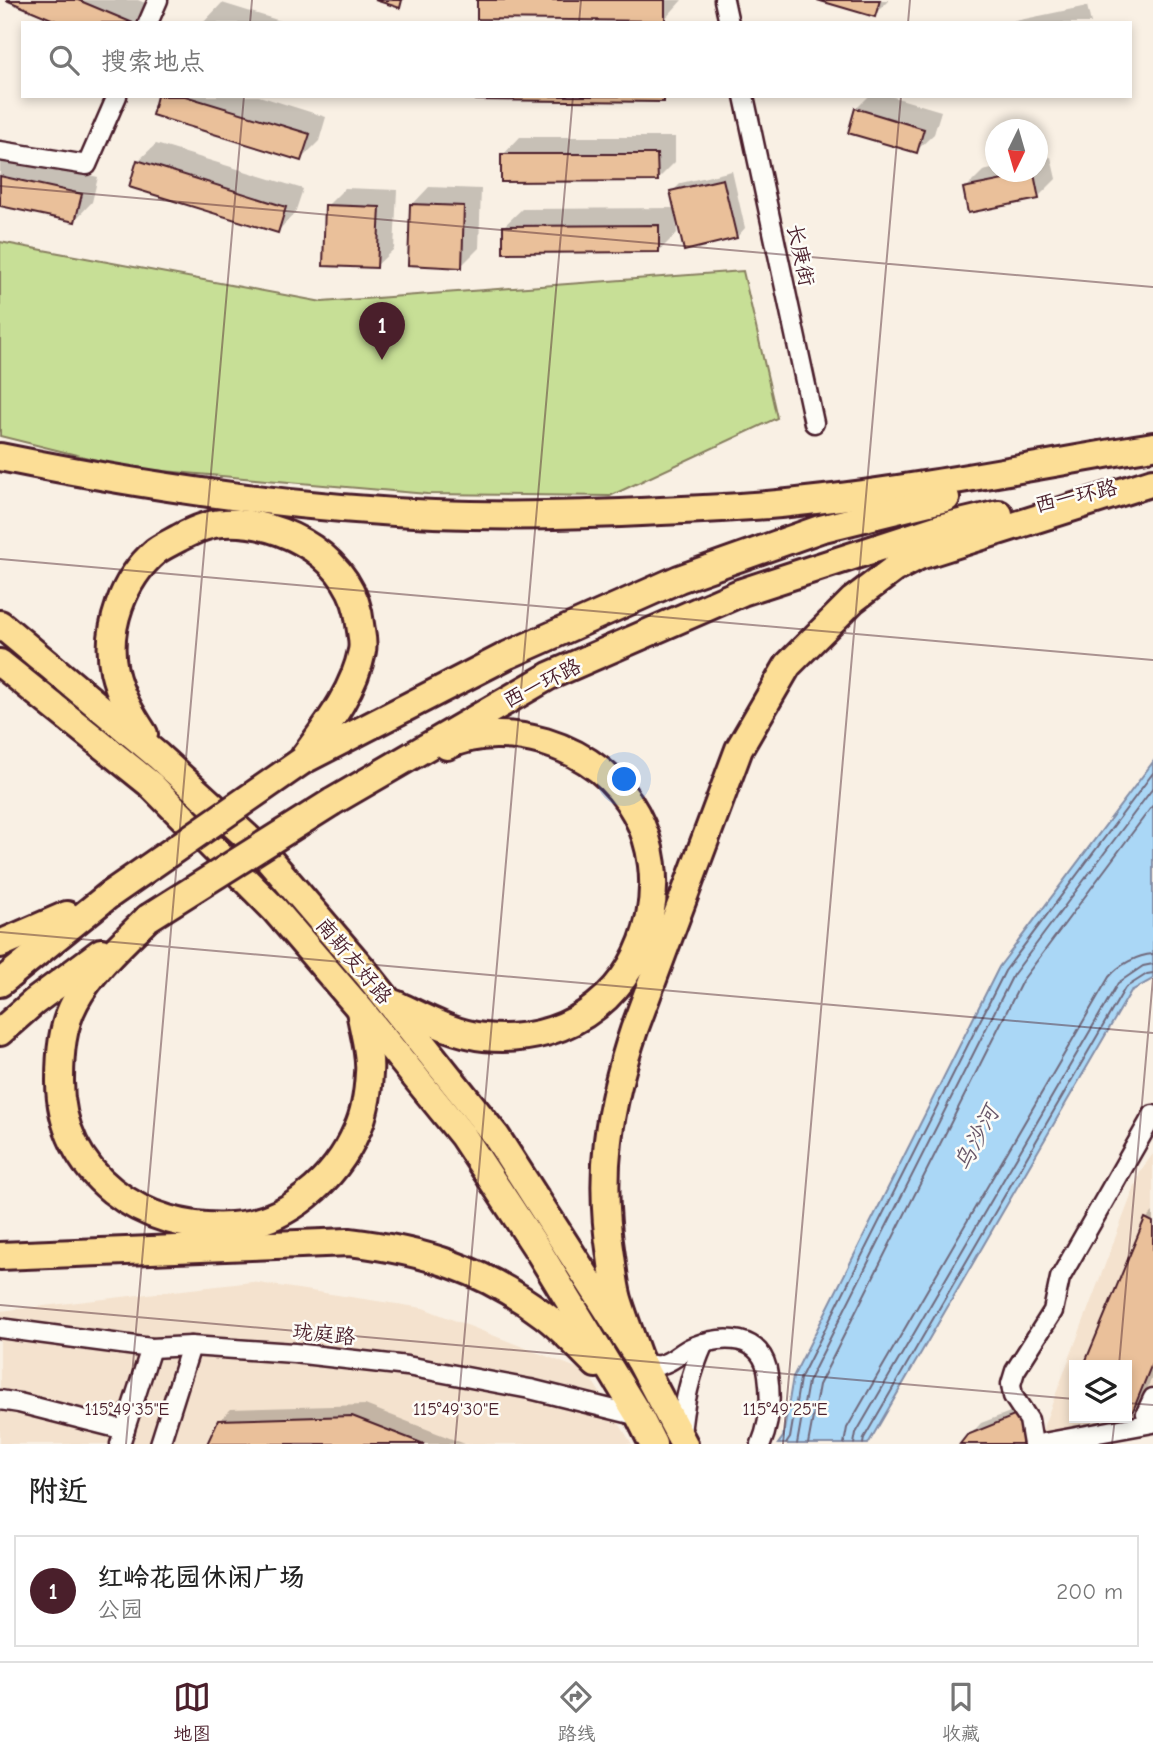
<!DOCTYPE html>
<html lang="zh">
<head>
<meta charset="utf-8">
<style>
  body { margin:0; font-family:"Comic Neue","LXGW WenKai TC",sans-serif; background:#f6f6f6; color:#222 }
  .controls { position:absolute; right:21px; bottom:21px; display:grid; overflow:hidden; border-radius:0px; box-shadow:0 4px 10px #0003 }
  .controls button { width:63px; height:63px; display:grid; place-items:center; padding:0; border:0; border-bottom:2px solid #e0e0e0; background:#fff; color:#222; font:35px sans-serif }
  .compass { position:absolute; left:985px; top:119px; width:63px; height:63px; border-radius:50%; background:#fff; box-shadow:0 4px 10px #0003; rotate:185deg }
  .you { position:absolute; left:625px; top:780px; width:24px; height:24px; margin:-18px; border:5px solid #fff; border-radius:50%; background:#1a73e8; box-shadow:0 0 0 10px #1a73e833 }
  .badge { display:grid; place-items:center; width:46px; height:46px; border-radius:50%; background:#4a1f2b; color:#fff; font-size:23px; font-weight:700 }
  .pin { position:absolute; translate:-50% -58px; filter:drop-shadow(0 2px 4px #0008) }
  .pin::after { content:''; position:absolute; top:37px; width:24px; height:21px; background:inherit; clip-path:polygon(0 0,100% 0,50% 100%) }
  .list { margin:0; padding:0; list-style:none }
  h2 { display:flex; justify-content:space-between; align-items:center; height:91px; margin:0; padding:0 28px; font-size:30px }
  h2 small { font-size:23px; font-weight:400; color:#767676 }
  .list li { display:grid; grid-template-columns:46px 1fr auto; gap:21px; align-items:center; box-sizing:border-box; height:112px; margin:0 14px 14px; padding:0 14px; border:2px solid #e0e0e0; border-radius:0px }
  .list b { display:block; font-size:26px; white-space:nowrap }
  .list p { margin:0; font-size:23px; white-space:nowrap; color:#767676 }
  .list em { font-size:23px; font-style:normal; color:#767676 }
  .icon { flex:none; width:38px; height:38px; fill:none; stroke:currentColor; stroke-width:2; stroke-linecap:round; stroke-linejoin:round }
  .map { position:relative; flex:none; width:1153px; height:1444px; overflow:hidden }
  .search { position:absolute; background:#fff; box-shadow:0 4px 10px #0003; left:21px; right:21px; top:21px; height:77px; display:flex; align-items:center; gap:18px; box-sizing:border-box; padding:0 24px; border-radius:0px; color:#767676; font-size:26px }
  .sheet { height:217px; background:#fff }
  nav { display:flex; justify-content:space-around; align-items:center; box-sizing:border-box; height:98px; border-top:2px solid #e0e0e0; background:#fff; font-size:19px; color:#767676 }
  nav a { display:grid; justify-items:center; gap:4px }
  nav .on { color:#4a1f2b }
  .map>svg:first-child { display:block }
  .built { fill:#f4e2ce; fill-rule:evenodd }
  .green { fill:#c7df96; stroke:#887f60; stroke-width:2 }
  .water { fill:#aad7f6; stroke:#848da5; stroke-width:2 }
  .shadow { fill:#0003 }
  .lines { fill:none; stroke-linecap:round; stroke-linejoin:round }
  .shore { stroke:#70697c; stroke-width:2 }
  .building { fill:#eac09a; stroke:#4a1f2b; stroke-width:2 }
  .minor-casing { stroke:#4a1f2b; stroke-width:23 }
  .highway-casing { stroke:#4a1f2b; stroke-width:32 }
  .minor { stroke:#fdfcf7; stroke-width:18 }
  .highway { stroke:#fcde96; stroke-width:26 }
  .highway-bridge-casing { stroke:#4a1f2b; stroke-width:32; stroke-linecap:butt }
  .highway-bridge { stroke:#fcde96; stroke-width:26 }
  .ticks { fill:none; stroke:#4a1f2b; stroke-width:2; stroke-opacity:0.45 }
  .labels { text-anchor:middle; stroke-width:5; stroke-linejoin:round; paint-order:stroke }
  .street-label { font-size:21px; fill:#4a1f2b; stroke:#fdfcf7 }
  .water-label { font-size:23px; font-style:italic; fill:#675668; stroke:#fdfcf7 }
  .ticks-label { font-size:18px; text-anchor:middle; fill:#4a1f2b; stroke:#fdfcf7; stroke-width:5; stroke-linejoin:round; paint-order:stroke }
</style>
</head>
<body>
<div class="map">
<svg width="1153" height="1444" viewBox="0 0 1153 1444">
  <rect width="100%" height="100%" fill="#f9f0e4"/>
  <filter id="ink" filterUnits="userSpaceOnUse"><feTurbulence type="fractalNoise" baseFrequency=".0143" numOctaves="2"/><feDisplacementMap in="SourceGraphic" scale="14" xChannelSelector="R" yChannelSelector="G"/><feConvolveMatrix kernelMatrix="1 2 1 2 8 2 1 2 1" color-interpolation-filters="sRGB"/></filter>
  <g filter="url(#ink)">
    <!-- built -->
    <g class="built">
      <path d="M1153 1154V1390L1141 1421 1041 1433 1141 1170ZM1074 1365H1127V1418H1074Z"/>
      <path d="M252 1282 423 1308 587 1372 632 1444H0V1311Z"/>
    </g>
    <!-- green -->
    <path class="green" d="M0 242 322 302 743 271 777 418 610 496 427 494 129 468 0 436Z"/>
    <!-- water -->
    <path class="water" d="M1153 762V979L1131 991 868 1444H778L783 1437 793 1377 999 967Z"/>
    <!-- shadow -->
    <g class="shadow">
      <path d="M11 0H138L159 9 154 23H66Z"/>
      <path d="M479 0H682L664 20Z"/>
      <path d="M823 0H889L874 15Z"/>
      <path d="M222 3 287 23H203Z"/>
      <path d="M1087 6 1091 23H1005Z"/>
      <path d="M159 96H259L326 117 319 141 301 159Z"/>
      <path d="M869 96H890L941 111 934 134 916 151 856 109Z"/>
      <path d="M520 137H675V162L657 180 503 155Z"/>
      <path d="M156 144 303 189 295 213 278 231 138 161Z"/>
      <path d="M0 155 98 177 92 202 75 220 0 204Z"/>
      <path d="M1051 157 1056 179 1038 197 965 189 983 171 996 168V172H1038V160Z"/>
      <path d="M732 171 745 228 737 237 676 216 677 233 659 251 504 226 522 209 676 208 672 192 681 183Z"/>
      <path d="M429 187 481 189 479 248 461 266 412 205Z"/>
      <path d="M345 188 397 190 394 249 376 266 327 206Z"/>
      <path d="M1153 1212V1375L1143 1399 1131 1411 1127 1409V1365H1086L1146 1219Z"/>
      <path d="M1031 1404 1041 1444H962L981 1423Z"/>
      <path d="M365 1405 465 1444H208L219 1421 231 1409Z"/>
    </g>
    <g class="lines">
      <!-- shore -->
      <g class="shore">
        <path d="M786 1444 790 1438 800 1379 1005 971 1153 773"/>
        <path d="M797 1444 808 1382 1013 975 1153 788"/>
        <path d="M808 1444 819 1385 1022 981 1153 805"/>
        <path d="M844 1444 847 1428 1109 977C1119 965 1137 955 1153 954"/>
        <path d="M854 1444 856 1433 1118 983 1143 966 1153 964"/>
        <path d="M863 1444 864 1438 1125 988 1147 974 1153 973"/>
      </g>
    </g>
    <!-- building -->
    <g class="building">
      <path d="M6 0H78L133 23H61Z"/>
      <path d="M375 0H402L400 8Z"/>
      <path d="M477 0H665V21L477 19Z"/>
      <path d="M817 0H880L875 17Z"/>
      <path d="M157 96H185L310 134 301 161 152 115Z"/>
      <path d="M476 96H664V102L476 100Z"/>
      <path d="M855 108 924 129 917 153 848 133Z"/>
      <path d="M501 154H657L658 181 501 182Z"/>
      <path d="M137 160 286 207 278 233 129 187Z"/>
      <path d="M1034 174 1039 199 968 213 963 188Z"/>
      <path d="M0 176 82 194 75 222 0 206Z"/>
      <path d="M723 179 737 238 684 251 670 191Z"/>
      <path d="M410 204 464 206 462 268 408 265Z"/>
      <path d="M325 205 380 207 377 268 323 266Z"/>
      <path d="M659 225V252L503 253V226Z"/>
      <path d="M1145 1218 1153 1222V1361L1132 1413 1127 1411V1365H1084Z"/>
      <path d="M1019 1414 1027 1444H960L967 1435Z"/>
      <path d="M352 1416 424 1444H207L218 1420Z"/>
    </g>
    <g class="lines">
      <!-- minor casing -->
      <g class="minor-casing">
        <g id="minor">
          <path d="M724 0 729 23"/>
          <path d="M148 23 158 0"/>
          <path d="M744 96 814 423"/>
          <path d="M0 151 87 165 117 96"/>
          <path d="M0 1328 151 1348 191 1346 294 1353 407 1366 530 1389 639 1416"/>
          <path d="M639 1359C645 1364 651 1366 659 1365 672 1363 680 1352 692 1347 722 1335 763 1333 768 1375 771 1397 770 1423 761 1444"/>
          <path d="M1153 1398 1146 1413 1153 1419"/>
          <path d="M0 1400 19 1403 125 1430"/>
          <path d="M681 1437C683 1405 691 1372 704 1343"/>
          <path d="M120 1444 151 1348"/>
          <path d="M160 1444 191 1346"/>
          <path d="M1033 1444 1029 1420 1013 1396 1011 1384 1015 1371 1053 1311 1060 1278 1153 1115"/>
          <path d="M1038 1444 1153 1423"/>
        </g>
      </g>
      <!-- highway casing -->
      <g class="highway-casing">
        <g id="highway">
          <path d="M0 457C143 486 288 508 434 514 510 517 586 515 661 511 710 509 759 507 807 501 923 488 1038 465 1153 446"/>
          <path d="M0 624 158 756 260 849 366 973 496 1136 639 1359 684 1444"/>
          <path d="M0 663 150 784 275 910 360 1009 463 1136 538 1250 639 1416 653 1444"/>
          <path d="M144 734C131 714 119 694 114 671 105 629 123 579 156 551 163 546 172 542 179 538 192 531 209 523 224 523 285 520 354 560 360 624 361 633 364 642 362 651 354 691 328 724 304 757"/>
          <path d="M302 761 508 655 679 579 820 529 946 498"/>
          <path d="M332 802 549 676 742 592 939 528 999 514"/>
          <path d="M148 918C122 944 92 970 75 1002 62 1026 60 1054 60 1080 59 1174 143 1232 232 1226 287 1223 336 1179 357 1130 365 1113 368 1092 369 1073 371 1054 363 1030 360 1010"/>
          <path d="M0 944 67 915"/>
          <path d="M0 983 109 895"/>
          <path d="M395 1004C423 1017 453 1034 484 1037 669 1055 721 796 545 742 514 733 477 731 447 746"/>
          <path d="M0 1032 34 1002 101 952"/>
          <path d="M0 1256 349 1242C425 1251 483 1269 544 1315 563 1329 579 1348 596 1364"/>
          <path d="M639 1359C632 1339 624 1319 618 1299 614 1285 613 1270 611 1256 598 1174 608 1108 634 1030L739 749 788 665 853 600 894 569 919 556 1153 482"/>
        </g>
      </g>
      <!-- minor -->
      <use href="#minor" class="minor"/>
      <!-- highway -->
      <use href="#highway" class="highway"/>
      <!-- highway-bridge casing -->
      <g class="highway-bridge-casing">
        <g id="highway-bridge">
          <path d="M109 895 302 761"/>
          <path d="M148 918 332 802"/>
        </g>
      </g>
      <!-- highway-bridge -->
      <use href="#highway-bridge" class="highway-bridge"/>
    </g>
  </g>
  <!-- ticks -->
  <path class="ticks" d="M250 23 252 0M579 23 581 0M908 23 910 0M0 186 1153 287M0 559 1153 660M0 932 1153 1033M0 1305 1074 1399M1119 1365 1153 978M1127 1403 1153 1405M126 1444 244 96M455 1444 573 96M783 1444 901 96M1112 1444 1115 1418"/>
  <g class="labels">
    <!-- street labels -->
    <g class="street-label">
      <text transform="translate(801 255) rotate(78)" y="7">长庚街</text>
      <text transform="translate(1076 496) rotate(-13)" y="7">西一环路</text>
      <text transform="translate(542 683) rotate(-27)" y="7">西一环路</text>
      <text transform="translate(354 961) rotate(50)" y="7">南斯友好路</text>
      <text transform="translate(324 1334) rotate(6)" y="7">珑庭路</text>
    </g>
    <!-- water labels -->
    <g class="water-label">
      <text transform="translate(976 1138) rotate(-62)" y="8">乌沙河</text>
    </g>
  </g>
  <g class="ticks-label">
    <text x="127" y="1415">115°49'35"E</text>
    <text x="456" y="1415">115°49'30"E</text>
    <text x="785" y="1415">115°49'25"E</text>
  </g>
</svg>
<div class="controls">
<button><svg class="icon" aria-label="layers" viewBox="0 0 24 24"><path d="M12 4l9 5-9 5-9-5zM3 14l9 5 9-5"/></svg></button>
</div>
<svg class="compass" viewBox="-18 -18 36 36"><path d="M0-13l5 13h-10z" fill="#e53935"/><path d="M0 13l5-13h-10z" fill="#767676"/></svg>
<div class="you"></div>
<div class="pin badge" style="left:382px;top:360px">1</div>
<div class="search"><svg class="icon" aria-label="search" viewBox="0 0 24 24"><circle cx="10" cy="10" r="6"/><path d="M15 15l6 6"/></svg>搜索地点</div>
</div>
<section class="sheet">
<h2>附近<small></small></h2>
<ul class="list">
<li><span class="badge">1</span><div><b>红岭花园休闲广场</b><p>公园</p></div><em>200 m</em></li>
</ul>
</section>
<nav>
<a class="on"><svg class="icon" aria-label="map" viewBox="0 0 24 24"><path d="M3 6l6-2 6 2 6-2v14l-6 2-6-2-6 2zM9 4v14M15 6v14"/></svg>地图</a>
<a><svg class="icon" aria-label="directions" viewBox="0 0 24 24"><path d="M12 3l9 9-9 9-9-9zM9 14v-3h6M13 9l2 2-2 2"/></svg>路线</a>
<a><svg class="icon" aria-label="saved" viewBox="0 0 24 24"><path d="M7 4h10v16l-5-4-5 4z"/></svg>收藏</a>
</nav>
</body>
</html>
